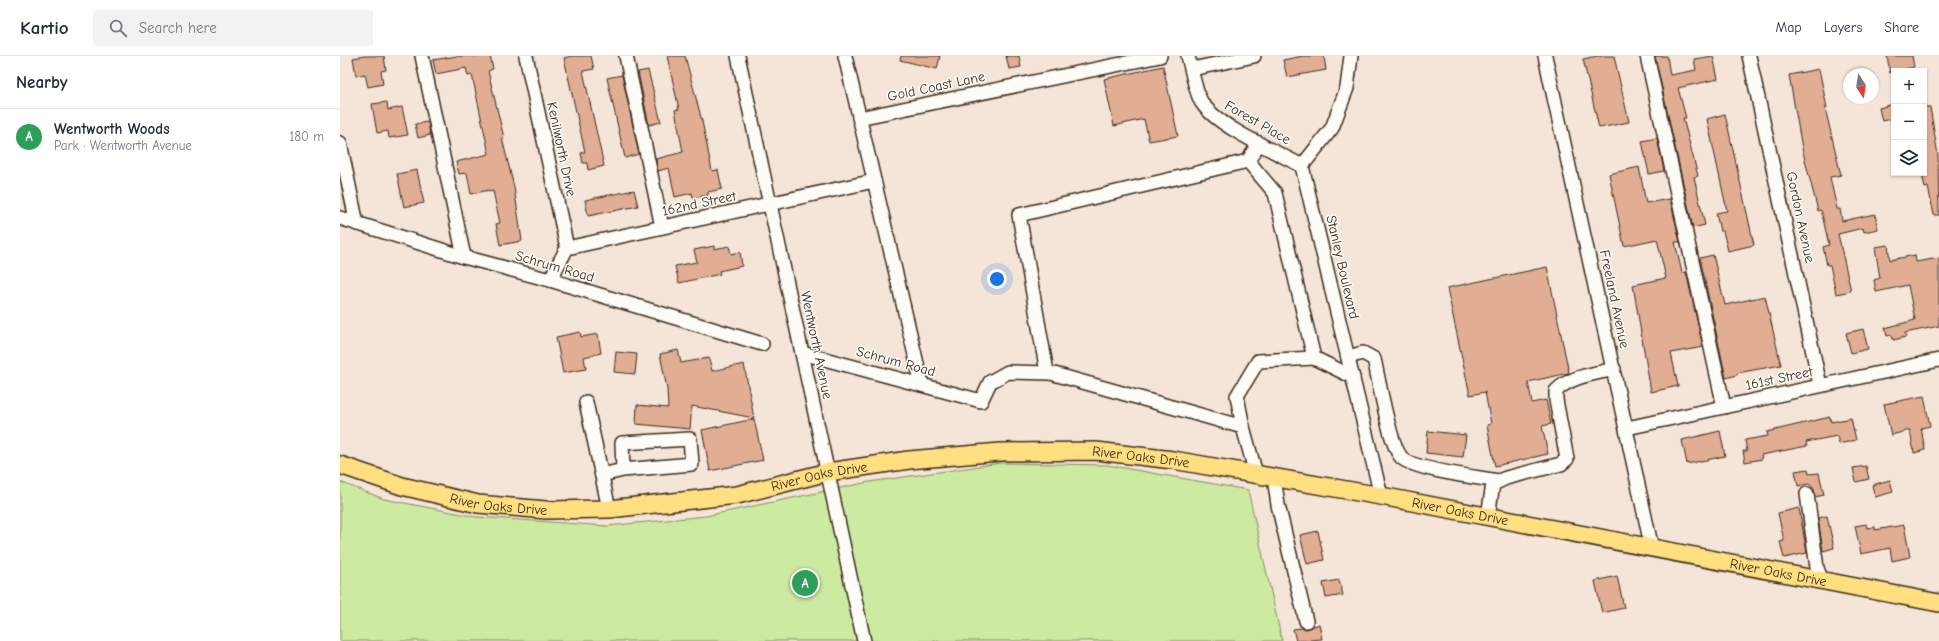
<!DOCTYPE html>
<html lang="en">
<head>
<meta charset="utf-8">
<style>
  body { margin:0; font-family:"Comic Neue",sans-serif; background:#f2f2f3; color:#1f2937 }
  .controls { position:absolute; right:12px; top:12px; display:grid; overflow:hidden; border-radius:0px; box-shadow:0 1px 3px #0004 }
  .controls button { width:36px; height:36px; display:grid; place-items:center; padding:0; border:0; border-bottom:1px solid #e0e1e3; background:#fff; color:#1f2937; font:20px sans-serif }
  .compass { position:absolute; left:1503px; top:12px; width:36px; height:36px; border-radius:50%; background:#fff; box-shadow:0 1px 3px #0004; rotate:168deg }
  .you { position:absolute; left:657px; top:223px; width:14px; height:14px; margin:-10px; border:3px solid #fff; border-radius:50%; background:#1a73e8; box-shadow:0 0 0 6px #1a73e833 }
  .badge { display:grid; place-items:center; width:26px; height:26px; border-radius:50%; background:#7c3aed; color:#fff; font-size:13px; font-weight:700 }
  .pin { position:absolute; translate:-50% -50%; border:2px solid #fff; box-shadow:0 1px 4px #0006 }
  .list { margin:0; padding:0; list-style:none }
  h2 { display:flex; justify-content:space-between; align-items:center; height:52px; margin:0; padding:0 16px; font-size:17px }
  h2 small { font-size:13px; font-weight:400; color:#747a83 }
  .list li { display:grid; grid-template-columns:26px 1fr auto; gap:12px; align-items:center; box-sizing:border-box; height:56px; padding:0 16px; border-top:1px solid #e0e1e3 }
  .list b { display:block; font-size:15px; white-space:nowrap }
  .list p { margin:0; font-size:13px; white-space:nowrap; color:#747a83 }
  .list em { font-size:13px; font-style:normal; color:#747a83 }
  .icon { flex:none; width:22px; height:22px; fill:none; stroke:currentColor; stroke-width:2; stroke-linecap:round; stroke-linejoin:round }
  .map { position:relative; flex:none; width:1599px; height:585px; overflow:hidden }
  header { display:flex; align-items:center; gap:24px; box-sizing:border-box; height:56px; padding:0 20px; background:#fff; border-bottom:1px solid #e0e1e3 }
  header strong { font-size:19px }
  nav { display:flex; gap:22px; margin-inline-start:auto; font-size:14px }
  .search { width:280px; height:36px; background:#f2f2f3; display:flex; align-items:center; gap:10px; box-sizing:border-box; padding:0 14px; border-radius:0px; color:#747a83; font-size:15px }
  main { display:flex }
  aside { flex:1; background:#fff }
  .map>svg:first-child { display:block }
  .green { fill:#cdeaa1; stroke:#848a60 }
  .building { fill:#e1ae94; stroke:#3b2a1e }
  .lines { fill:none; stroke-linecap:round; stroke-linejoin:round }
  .minor-casing { stroke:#3b2a1e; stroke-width:16 }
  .major-casing { stroke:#3b2a1e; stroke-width:20 }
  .minor { stroke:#fdfcf7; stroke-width:13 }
  .major { stroke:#ffdf80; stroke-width:17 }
  .labels { text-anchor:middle; stroke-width:3; stroke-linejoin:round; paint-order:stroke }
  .street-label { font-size:14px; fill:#3b2a1e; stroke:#fdfcf7 }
</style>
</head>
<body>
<header>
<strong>Kartio</strong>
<div class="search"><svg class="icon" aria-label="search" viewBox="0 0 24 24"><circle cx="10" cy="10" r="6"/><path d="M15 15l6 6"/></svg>Search here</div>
<nav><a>Map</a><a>Layers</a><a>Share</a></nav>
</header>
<main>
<aside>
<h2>Nearby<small></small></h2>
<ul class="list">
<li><span class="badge" style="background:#2e9e5b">A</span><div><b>Wentworth Woods</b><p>Park · Wentworth Avenue</p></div><em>180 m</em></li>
</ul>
</aside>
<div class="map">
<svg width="1599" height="585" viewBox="0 0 1599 585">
  <rect width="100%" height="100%" fill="#f5e5d9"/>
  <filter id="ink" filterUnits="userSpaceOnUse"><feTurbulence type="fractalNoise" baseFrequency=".025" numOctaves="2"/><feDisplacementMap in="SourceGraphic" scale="8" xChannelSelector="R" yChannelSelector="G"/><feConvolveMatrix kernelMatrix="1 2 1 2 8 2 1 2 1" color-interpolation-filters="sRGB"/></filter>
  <g filter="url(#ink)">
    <!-- green -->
    <path class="green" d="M661 407 767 409 908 434 942 585H0V426L44 443 137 461 267 470 366 460 529 426Z"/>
    <!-- building -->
    <g class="building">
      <path d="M25 0H44L46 14 41 15 43 28 28 31 25 18 16 20 13 2Z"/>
      <path d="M117 0H150L153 13 148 15 164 82H162L174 131 182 185 160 189 156 168 160 167 153 135 149 136V134L131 138 127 117 119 118 116 106 149 98 132 19 128 20 126 12 96 18 93 4Z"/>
      <path d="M232 0H251L254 13 243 15 264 110 248 114 247 107H243L241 97 245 96 224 2Z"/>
      <path d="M327 0H345L362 65 372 115 378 114 382 133 368 136V139L353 142 352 137 335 141 329 112 318 115 316 103 343 96 335 54 339 53Z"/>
      <path d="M561 0H600L597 13 560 4Z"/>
      <path d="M666 0H679L681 11 669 13Z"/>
      <path d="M963 0H984L986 14 947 21 943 4Z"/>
      <path d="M1257 0H1274L1289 66 1259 72 1243 3Z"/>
      <path d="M1315 0H1327L1330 19 1356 14 1354 3 1373 0 1378 23 1338 32 1346 62H1343L1358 120 1354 121 1365 169 1353 172Z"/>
      <path d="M1547 0H1572L1574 11 1550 17Z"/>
      <path d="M823 10 838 80 809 85 804 63 774 70 764 23Z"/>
      <path d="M1479 13 1487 52H1485L1501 119 1490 121 1497 153H1500L1502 165 1535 158 1538 173 1524 176 1523 172 1498 178 1511 235 1496 238 1490 209H1487L1483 191 1489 189 1481 154 1478 155 1462 92 1449 19Z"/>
      <path d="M308 14 321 66 309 69 298 16Z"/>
      <path d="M282 19 299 98 285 102 267 22Z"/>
      <path d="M47 46 48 54 62 51 68 79 49 82 48 75 37 77 32 48Z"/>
      <path d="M1554 48V62L1542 65 1539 52Z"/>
      <path d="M1584 51H1590L1598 99 1599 159H1594L1588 131 1585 132 1582 117H1584Z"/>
      <path d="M1385 58 1414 189 1388 195 1383 175H1380L1376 157 1387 155 1367 63Z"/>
      <path d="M88 66 90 79 78 82 75 68Z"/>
      <path d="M1317 82 1324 115 1309 118 1302 85Z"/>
      <path d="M1299 111 1306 147 1330 143 1340 186H1335L1342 217 1346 216 1363 291 1331 297 1338 330 1311 336 1293 229 1326 222 1317 183 1284 190 1269 118Z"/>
      <path d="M77 114 84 147 64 151 57 118Z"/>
      <path d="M294 134 298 150 248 160 245 144Z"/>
      <path d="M1548 189 1550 204 1575 199 1576 206 1599 202V270L1565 277 1566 281 1553 284 1552 279 1547 280 1545 272 1575 264 1568 229 1536 236 1534 224 1540 222 1535 191Z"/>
      <path d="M374 190V193L389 190 391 198 400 196 402 210 379 215 380 218 339 227 335 210 357 206 354 194Z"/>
      <path d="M1373 199 1385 249 1425 240 1441 309 1397 317V319L1386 322 1360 202Z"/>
      <path d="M1207 211 1229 317 1188 326 1192 347 1206 344 1211 368 1202 370 1208 398 1155 410 1147 369 1151 368 1145 336 1130 339 1107 232Z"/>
      <path d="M1523 273 1528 293 1511 297 1506 277Z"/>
      <path d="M240 276 241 281 258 278 261 297 244 301 246 313 223 317 216 281Z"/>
      <path d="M338 294 341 307 369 302 372 315 404 308 414 362 352 350 350 373 296 368 297 349 328 352 327 333 320 298Z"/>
      <path d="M276 296 297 298 295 318 274 316Z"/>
      <path d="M1584 340 1590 370 1581 372 1585 394 1574 397 1570 374 1551 379 1544 348Z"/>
      <path d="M1490 361 1491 366 1511 362 1516 384 1499 388 1497 380 1466 386 1467 390 1421 399 1422 403 1405 406 1403 395H1407L1405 384 1428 380 1427 376Z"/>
      <path d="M414 363 423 404 370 415 362 374Z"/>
      <path d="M1088 375 1126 379 1123 401 1086 397Z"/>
      <path d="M1380 375 1385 400 1347 408 1342 384Z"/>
      <path d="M1526 410 1529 423 1516 426 1513 412Z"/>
      <path d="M1468 413 1469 418 1479 417 1484 439 1475 441 1474 433 1469 428 1458 430 1455 415Z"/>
      <path d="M1550 424 1553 436 1535 441 1532 429Z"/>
      <path d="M1459 452 1467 497 1444 502 1440 486 1444 485 1438 457Z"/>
      <path d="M1487 460 1494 492 1483 495 1478 462Z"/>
      <path d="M1526 468 1527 472 1535 471V474L1564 469 1570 501 1552 505 1550 492 1521 498 1515 470Z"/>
      <path d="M978 475 984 504 967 508 960 479Z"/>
      <path d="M1277 520 1284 552 1262 557 1255 525Z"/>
      <path d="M999 524 1003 539 986 542 983 527Z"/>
      <path d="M979 568 982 583 956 585 953 573 962 572 967 573Z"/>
    </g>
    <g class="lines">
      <!-- minor casing -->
      <g class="minor-casing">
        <g id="minor">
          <path d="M82 0 124 201"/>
          <path d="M186 0 227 192"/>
          <path d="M286 0 322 171"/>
          <path d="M398 0 524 585"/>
          <path d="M505 0 582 329"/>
          <path d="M848 0C851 11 856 39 862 47 878 71 935 95 962 110"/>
          <path d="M1011 0 1007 32 992 72 962 110 1041 440"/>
          <path d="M1205 0 1312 493"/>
          <path d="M1307 0 1384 351"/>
          <path d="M1409 0 1480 329"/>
          <path d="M852 13 914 0"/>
          <path d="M519 62 820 0"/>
          <path d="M0 87 17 168"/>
          <path d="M908 105 935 137 974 302 1013 321"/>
          <path d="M0 162 124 201 210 224 422 288"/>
          <path d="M210 224 227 192 534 125"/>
          <path d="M462 297 641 345 650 326 668 316 709 317"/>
          <path d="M1008 301 1023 297 1034 303C1039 324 1049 387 1061 401 1070 413 1141 422 1159 425"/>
          <path d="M246 346 269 453"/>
          <path d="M903 371 897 340 918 305 974 302"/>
          <path d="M1287 372 1599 304"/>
          <path d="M916 418 903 371 707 316 679 159 908 105 919 87"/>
          <path d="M262 419 283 414 352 408 350 383 282 387 283 414"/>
          <path d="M934 421 938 449 966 565"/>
          <path d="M1467 438 1477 512 1482 525"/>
          <path d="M1148 460 1153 428 1166 422 1221 408 1227 403 1216 344V335C1230 320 1255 318 1274 313"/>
        </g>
      </g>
      <!-- major casing -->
      <g class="major-casing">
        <g id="major">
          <path id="s1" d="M0 409 62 430 138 448 206 454 269 453 397 439 488 416 569 404 660 396 756 395 833 404 1041 440 1599 547"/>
        </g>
      </g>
      <!-- minor -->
      <use href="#minor" class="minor"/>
      <!-- major -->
      <use href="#major" class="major"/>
    </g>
  </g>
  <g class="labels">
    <!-- street labels -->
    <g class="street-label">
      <text transform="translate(596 30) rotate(-12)" y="5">Gold Coast Lane</text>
      <text transform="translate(918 66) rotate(30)" y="5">Forest Place</text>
      <text transform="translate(222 93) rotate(78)" y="5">Kenilworth Drive</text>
      <text transform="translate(359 147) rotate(-12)" y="5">162nd Street</text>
      <text transform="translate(1461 161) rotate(78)" y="5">Gordon Avenue</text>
      <text transform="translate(215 210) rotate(16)" y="5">Schrum Road</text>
      <text transform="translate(1003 211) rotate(77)" y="5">Stanley Boulevard</text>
      <text transform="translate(1275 243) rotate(78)" y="5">Freeland Avenue</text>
      <text transform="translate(477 289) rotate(78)" y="5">Wentworth Avenue</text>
      <text transform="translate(556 305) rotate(15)" y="5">Schrum Road</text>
      <text transform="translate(1439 322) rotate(-12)" y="5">161st Street</text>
      <text dy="5" stroke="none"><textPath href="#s1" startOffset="812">River Oaks Drive</textPath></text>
      <text dy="5" stroke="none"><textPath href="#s1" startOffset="488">River Oaks Drive</textPath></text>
      <text dy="5" stroke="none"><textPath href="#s1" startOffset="164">River Oaks Drive</textPath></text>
      <text dy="5" stroke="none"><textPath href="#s1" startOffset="1136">River Oaks Drive</textPath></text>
      <text dy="5" stroke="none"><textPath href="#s1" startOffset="1460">River Oaks Drive</textPath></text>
    </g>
  </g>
</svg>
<div class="controls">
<button>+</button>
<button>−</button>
<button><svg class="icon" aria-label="layers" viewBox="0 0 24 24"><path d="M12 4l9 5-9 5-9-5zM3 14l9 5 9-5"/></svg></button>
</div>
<svg class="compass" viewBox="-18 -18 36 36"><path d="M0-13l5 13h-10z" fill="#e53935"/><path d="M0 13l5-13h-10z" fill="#747a83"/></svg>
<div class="you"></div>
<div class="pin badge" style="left:465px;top:527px;background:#2e9e5b">A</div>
</div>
</main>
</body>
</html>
